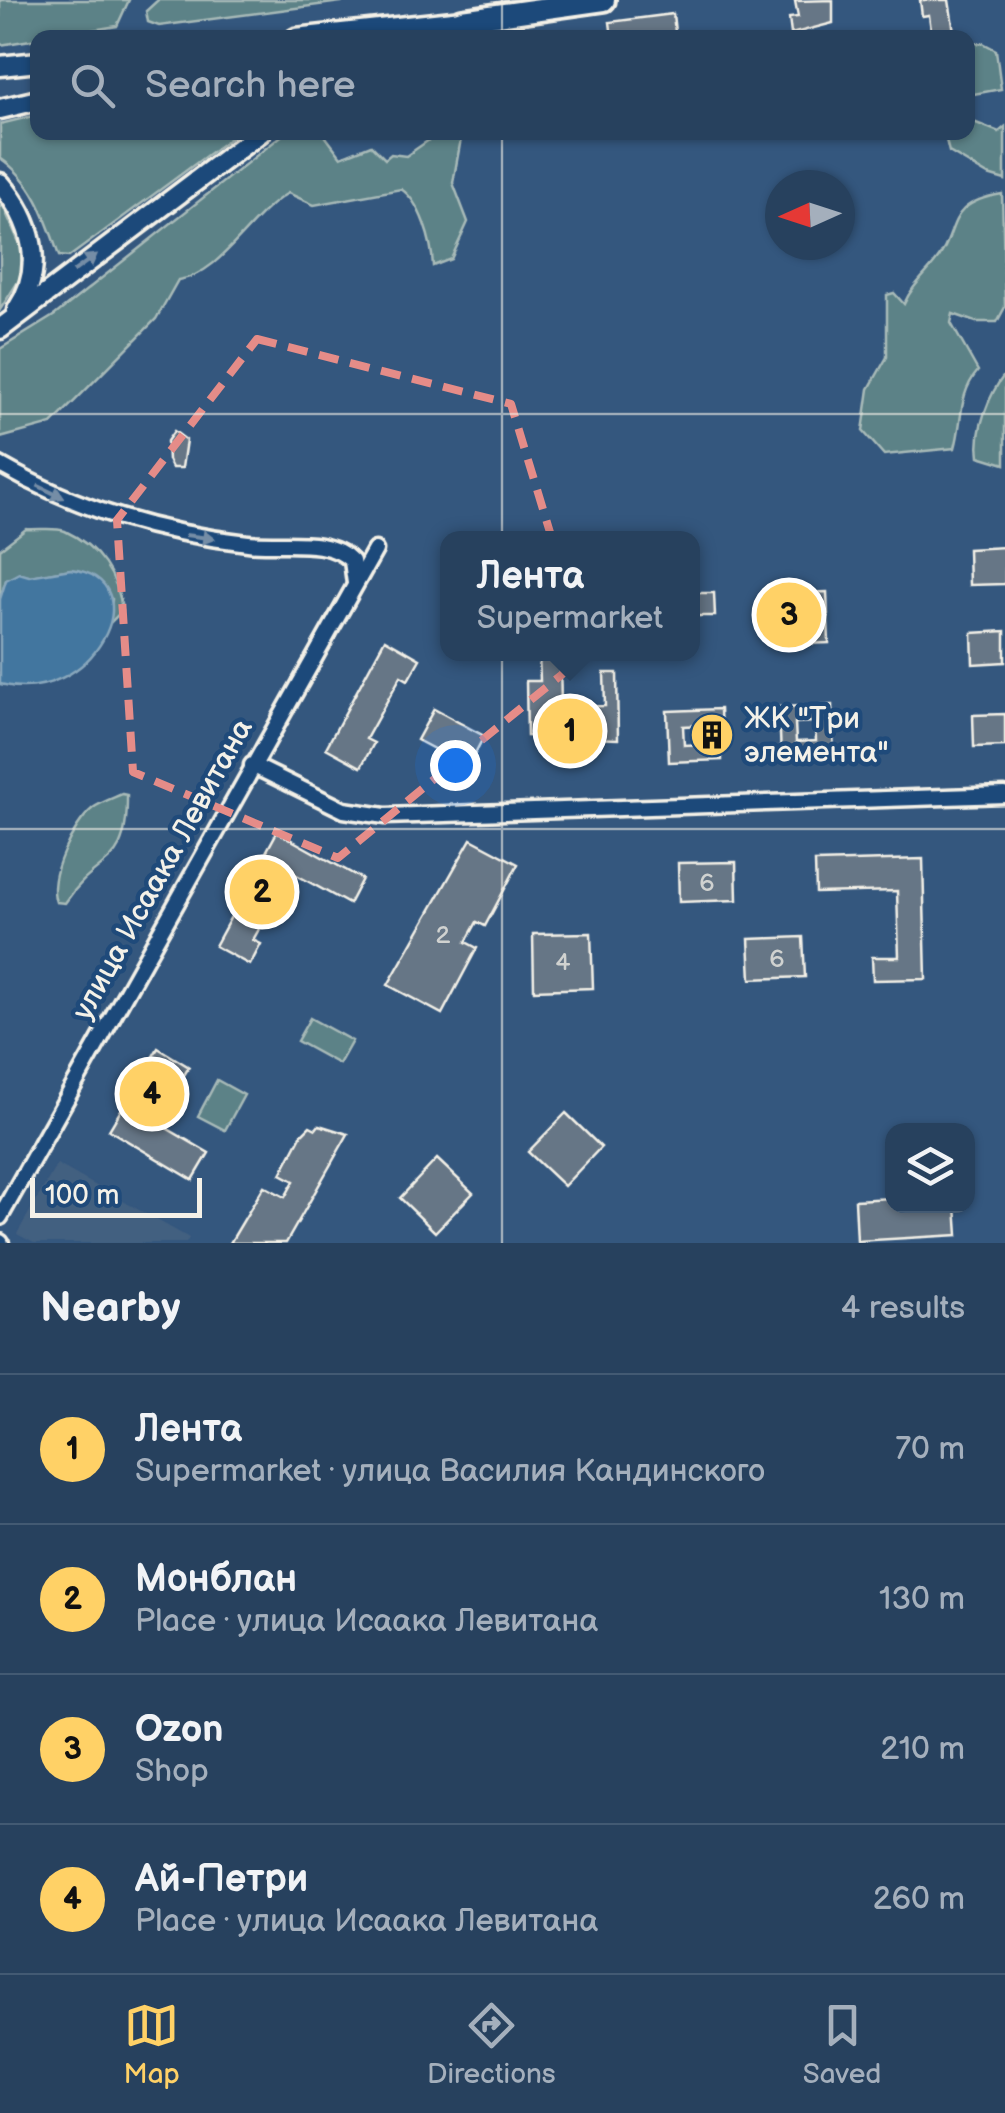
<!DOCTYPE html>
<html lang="en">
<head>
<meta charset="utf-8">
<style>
  body { margin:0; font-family:"Balsamiq Sans",sans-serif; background:#2f4864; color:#f1f3f6 }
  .controls { position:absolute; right:30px; bottom:30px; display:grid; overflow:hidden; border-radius:20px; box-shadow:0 2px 8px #0004 }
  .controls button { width:90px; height:90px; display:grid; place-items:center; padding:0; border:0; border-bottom:2px solid #435a73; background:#27415e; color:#f1f3f6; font:50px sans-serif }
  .compass { position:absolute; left:765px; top:170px; width:90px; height:90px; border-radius:50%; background:#27415e; box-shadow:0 2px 8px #0004; rotate:267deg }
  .scale { position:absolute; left:30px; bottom:25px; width:172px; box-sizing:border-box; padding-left:10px; border:5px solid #f4f1e8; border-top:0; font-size:28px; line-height:35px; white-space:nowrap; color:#f4f1e8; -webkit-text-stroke:8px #1f4a7a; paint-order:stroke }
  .you { position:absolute; left:455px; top:765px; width:35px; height:35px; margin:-25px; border:8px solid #fff; border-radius:50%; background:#1a73e8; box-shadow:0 0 0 15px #1a73e833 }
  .badge { display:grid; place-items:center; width:65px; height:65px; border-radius:50%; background:#ffd166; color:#111; font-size:32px; font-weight:700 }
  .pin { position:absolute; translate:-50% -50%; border:5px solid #fff; box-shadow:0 2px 10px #0006 }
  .popup { position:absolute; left:440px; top:531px; width:260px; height:130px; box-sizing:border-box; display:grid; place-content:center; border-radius:20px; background:#27415e; filter:drop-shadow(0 2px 8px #0005); font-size:32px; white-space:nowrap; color:#a4afbc }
  .popup b { font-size:38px; color:#f1f3f6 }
  .popup::after { content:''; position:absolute; left:50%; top:100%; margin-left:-20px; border:20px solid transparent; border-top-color:#27415e }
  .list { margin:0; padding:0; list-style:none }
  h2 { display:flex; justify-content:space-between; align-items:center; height:130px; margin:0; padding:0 40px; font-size:42px }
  h2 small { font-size:32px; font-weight:400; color:#a4afbc }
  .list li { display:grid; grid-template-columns:65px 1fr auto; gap:30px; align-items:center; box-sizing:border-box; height:150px; padding:0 40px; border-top:2px solid #435a73 }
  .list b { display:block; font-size:38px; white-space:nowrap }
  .list p { margin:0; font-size:32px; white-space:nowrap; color:#a4afbc }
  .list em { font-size:32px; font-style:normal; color:#a4afbc }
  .icon { flex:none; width:55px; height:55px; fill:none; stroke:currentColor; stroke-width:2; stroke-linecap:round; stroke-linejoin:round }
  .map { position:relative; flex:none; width:1005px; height:1243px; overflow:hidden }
  .search { position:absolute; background:#27415e; box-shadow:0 2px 8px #0004; left:30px; right:30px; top:30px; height:110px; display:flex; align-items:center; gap:25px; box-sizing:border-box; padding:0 35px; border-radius:20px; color:#a4afbc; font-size:38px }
  .sheet { height:730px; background:#27415e }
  nav { display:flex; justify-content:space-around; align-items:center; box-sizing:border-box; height:140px; border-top:2px solid #435a73; background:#27415e; font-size:28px; color:#a4afbc }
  nav a { display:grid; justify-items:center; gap:5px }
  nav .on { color:#ffd166 }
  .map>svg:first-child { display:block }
  .built { fill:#436080 }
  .green { fill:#5c8287; stroke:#a8bab8; stroke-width:2.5 }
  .water { fill:#42769f; stroke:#89a7bc; stroke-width:2.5 }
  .building { fill:#667686; stroke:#f4f1e8; stroke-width:2.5; fill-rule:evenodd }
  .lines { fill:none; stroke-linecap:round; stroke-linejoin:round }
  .minor-casing { stroke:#f4f1e8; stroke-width:21 }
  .major-casing { stroke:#f4f1e8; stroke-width:25 }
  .highway-casing { stroke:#f4f1e8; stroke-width:28 }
  .minor { stroke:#1f4a7a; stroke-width:14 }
  .major { stroke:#1f4a7a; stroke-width:18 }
  .highway { stroke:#1f4a7a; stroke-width:20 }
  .oneway { fill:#748da6 }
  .marked { fill:none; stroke:#e58c88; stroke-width:8; stroke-dasharray:20 12; stroke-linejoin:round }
  .grid { fill:none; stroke:#f4f1e8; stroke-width:2.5; stroke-opacity:0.55 }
  .labels { text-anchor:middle; stroke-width:9; stroke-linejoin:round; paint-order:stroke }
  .number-label { font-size:25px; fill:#d0d2d0 }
  .poi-label { font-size:30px; fill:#f4f1e8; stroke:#1f4a7a; text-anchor:start }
  .street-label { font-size:30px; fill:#f4f1e8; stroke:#1f4a7a }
</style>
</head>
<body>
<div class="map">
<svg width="1005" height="1243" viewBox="0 0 1005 1243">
  <rect width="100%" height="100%" fill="#34577e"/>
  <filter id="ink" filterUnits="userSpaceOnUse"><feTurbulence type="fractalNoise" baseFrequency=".01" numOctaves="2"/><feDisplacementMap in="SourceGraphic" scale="20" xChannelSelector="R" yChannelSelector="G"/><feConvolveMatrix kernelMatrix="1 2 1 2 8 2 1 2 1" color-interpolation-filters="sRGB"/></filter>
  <g filter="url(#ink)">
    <!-- built -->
    <path class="built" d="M57 1164 189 1238 186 1243H34L17 1234Z"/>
    <!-- green -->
    <g class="green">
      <path d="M0 0H129L117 26 0 45Z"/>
      <path d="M158 0H356L159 26 148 22 146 11Z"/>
      <path d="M983 43 996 50 1001 89 968 95V44Z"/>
      <path d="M37 115 38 132 237 133 69 257 59 256C46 218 34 181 0 158V124Z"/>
      <path d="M971 121 999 132 1005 127V180L988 175 949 152 945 136 968 132Z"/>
      <path d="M285 133H323L341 157 371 145 385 159 391 154 406 156 439 133H462L453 183 468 222 451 259 433 266C432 243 421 202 401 189L314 205 288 193C248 217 222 274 178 280L156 319 52 424 0 438V349L55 315Z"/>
      <path d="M1002 194 1005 307 997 322H976L953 314 951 323 978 371C958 394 963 420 955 448L884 455 863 431 869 389 887 357V295L894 293 904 304C911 288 922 278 933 265 962 232 941 204 1002 194Z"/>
      <path d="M0 199 22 249 21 277 0 310Z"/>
      <path d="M1005 374V464L979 456C975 431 989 394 1005 374Z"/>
      <path d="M26 529C38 530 55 527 65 531 98 546 119 577 122 611L110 623 112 599 71 569 6 580 0 599V549Z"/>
      <path d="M122 794 127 795C128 873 99 852 65 903L56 902C47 876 73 825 93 808 101 802 113 798 122 794Z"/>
      <path d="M310 1018 352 1041 339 1064 297 1041Z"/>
      <path d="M217 1080 244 1095 225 1130 198 1116Z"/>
    </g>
    <!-- water -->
    <path class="water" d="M71 569C158 580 93 708 0 684V599L6 580 19 573 29 576Z"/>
    <!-- building -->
    <g class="building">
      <path d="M833 0V23L791 34 789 18 798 17 795 1Z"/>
      <path d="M920 0H949L955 38H932L929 15 922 16Z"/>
      <path d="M673 14 675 32 612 38 610 22Z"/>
      <path d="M174 431 186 440 182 468H172L168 460 167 441Z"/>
      <path d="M1005 547V584L969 585 968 549Z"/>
      <path d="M827 592 829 643 776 645 774 594ZM810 609 811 628 791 629 790 610Z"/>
      <path d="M692 593H714L715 616H692Z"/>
      <path d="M1005 631V662L973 664 972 633Z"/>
      <path d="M385 639 420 659 408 680 401 676 366 739 374 743 361 767 326 748Z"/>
      <path d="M539 654H560L561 707 605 706 604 673H617L618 739 527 736 526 681H540Z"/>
      <path d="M832 705 834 756 781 758 779 707ZM815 722 816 741 796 742 795 723Z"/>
      <path d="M434 709 484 736 468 767 417 740Z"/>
      <path d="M720 709 722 760 669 762 667 711ZM703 725 704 744 684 745 683 726Z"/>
      <path d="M1005 714V746L974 747 973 715Z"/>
      <path d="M277 832 362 879 349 904 291 872 253 940 261 944 250 965 215 946Z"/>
      <path d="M471 839 518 864 485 926 477 922 466 942 477 948 442 1014 388 985Z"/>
      <path d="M923 859 926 979 873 980 872 957H899L897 891 816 893 815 862Z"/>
      <path d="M736 862 737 900 679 902 678 863Z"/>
      <path d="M591 933 593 988 534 990 533 934Z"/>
      <path d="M803 937 805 977 751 979 749 939Z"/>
      <path d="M158 1048 189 1067 156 1122 209 1153 193 1180 109 1130Z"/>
      <path d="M566 1113 601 1147 564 1186 528 1152Z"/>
      <path d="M319 1125 348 1134 286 1243H230L264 1186 285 1197 294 1181 281 1174 302 1134 310 1126 316 1129Z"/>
      <path d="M437 1159 473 1193 435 1232 400 1198Z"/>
      <path d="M892 1198V1206H956L958 1235 857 1241 855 1200Z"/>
    </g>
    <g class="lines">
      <!-- minor casing -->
      <g class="minor-casing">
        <g id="minor">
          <path d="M0 465C79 510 159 533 248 543 281 547 328 536 352 561L355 583"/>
          <path d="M252 765 344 810 385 816 1005 795"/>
          <path d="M0 1217 375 550"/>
          <path d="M0 1242 1 1243"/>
        </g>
      </g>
      <!-- major casing -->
      <g class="major-casing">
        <g id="major">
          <path d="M296 38 462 20"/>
          <path d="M0 66 38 62"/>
          <path d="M0 109 38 100"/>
          <path d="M0 183C32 220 46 267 17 310"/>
          <path d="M0 329 261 132"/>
        </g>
      </g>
      <!-- highway casing -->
      <g class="highway-casing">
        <path id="highway" d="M462 20 604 0"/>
      </g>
      <!-- minor -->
      <use href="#minor" class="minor"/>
      <!-- major -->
      <use href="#major" class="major"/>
      <!-- highway -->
      <use href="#highway" class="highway"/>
    </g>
    <!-- one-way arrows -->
    <defs><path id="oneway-solid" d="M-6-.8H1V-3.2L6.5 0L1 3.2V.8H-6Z" transform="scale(2.5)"/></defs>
    <g class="oneway">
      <use href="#oneway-solid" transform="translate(85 263) rotate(-36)"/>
      <use href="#oneway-solid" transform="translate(51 492) rotate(26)"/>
      <use href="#oneway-solid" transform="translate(200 537) rotate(8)"/>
    </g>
  </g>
  <!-- marked area -->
  <path class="marked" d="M257 339 511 404 587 654 338 858 133 772 117 520Z"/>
  <!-- grid -->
  <path class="grid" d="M502 0V38M502 132V1243M0 414H1005M0 829H1005"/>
  <!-- icons -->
  <defs>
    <g id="building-disc" transform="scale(2.25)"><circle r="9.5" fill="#ffd166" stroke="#1f4a7a"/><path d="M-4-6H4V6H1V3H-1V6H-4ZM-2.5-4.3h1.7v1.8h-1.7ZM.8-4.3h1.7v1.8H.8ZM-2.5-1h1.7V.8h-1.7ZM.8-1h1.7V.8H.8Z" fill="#111"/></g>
  </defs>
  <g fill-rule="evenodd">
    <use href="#building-disc" x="712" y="735"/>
  </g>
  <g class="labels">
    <!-- number labels -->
    <g class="number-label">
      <text x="707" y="891">6</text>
      <text x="443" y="943">2</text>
      <text x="777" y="967">6</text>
      <text x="563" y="970">4</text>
    </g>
    <!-- poi labels -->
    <g class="poi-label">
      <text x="744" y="728">ЖК "Три<tspan x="744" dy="34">элемента"</tspan></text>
    </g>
    <!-- street labels -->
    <g class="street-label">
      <text transform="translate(162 869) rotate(-61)" y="10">улица Исаака Левитана</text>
    </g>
  </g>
</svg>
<div class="controls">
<button><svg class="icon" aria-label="layers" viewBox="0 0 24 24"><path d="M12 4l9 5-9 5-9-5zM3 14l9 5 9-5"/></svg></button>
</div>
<svg class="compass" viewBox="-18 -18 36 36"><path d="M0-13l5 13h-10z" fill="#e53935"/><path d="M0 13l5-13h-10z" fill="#a4afbc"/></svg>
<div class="scale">100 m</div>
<div class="you"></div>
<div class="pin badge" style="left:570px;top:731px">1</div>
<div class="popup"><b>Лента</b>Supermarket</div>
<div class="pin badge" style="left:262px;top:892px">2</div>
<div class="pin badge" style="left:789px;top:615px">3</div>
<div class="pin badge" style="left:152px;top:1094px">4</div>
<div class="search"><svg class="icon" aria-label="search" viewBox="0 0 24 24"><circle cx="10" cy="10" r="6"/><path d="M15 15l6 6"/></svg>Search here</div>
</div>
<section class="sheet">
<h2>Nearby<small>4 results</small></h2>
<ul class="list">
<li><span class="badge">1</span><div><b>Лента</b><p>Supermarket · улица Василия Кандинского</p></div><em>70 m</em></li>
<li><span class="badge">2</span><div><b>Монблан</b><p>Place · улица Исаака Левитана</p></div><em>130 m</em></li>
<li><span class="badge">3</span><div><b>Ozon</b><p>Shop</p></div><em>210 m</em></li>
<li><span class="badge">4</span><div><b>Ай-Петри</b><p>Place · улица Исаака Левитана</p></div><em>260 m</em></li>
</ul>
</section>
<nav>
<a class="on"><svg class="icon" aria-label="map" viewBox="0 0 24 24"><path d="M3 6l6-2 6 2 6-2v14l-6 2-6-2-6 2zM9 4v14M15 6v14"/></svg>Map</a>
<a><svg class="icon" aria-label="directions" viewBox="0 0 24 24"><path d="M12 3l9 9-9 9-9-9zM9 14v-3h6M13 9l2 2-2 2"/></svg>Directions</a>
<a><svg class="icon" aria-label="saved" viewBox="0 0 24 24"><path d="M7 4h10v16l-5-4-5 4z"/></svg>Saved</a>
</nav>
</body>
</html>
